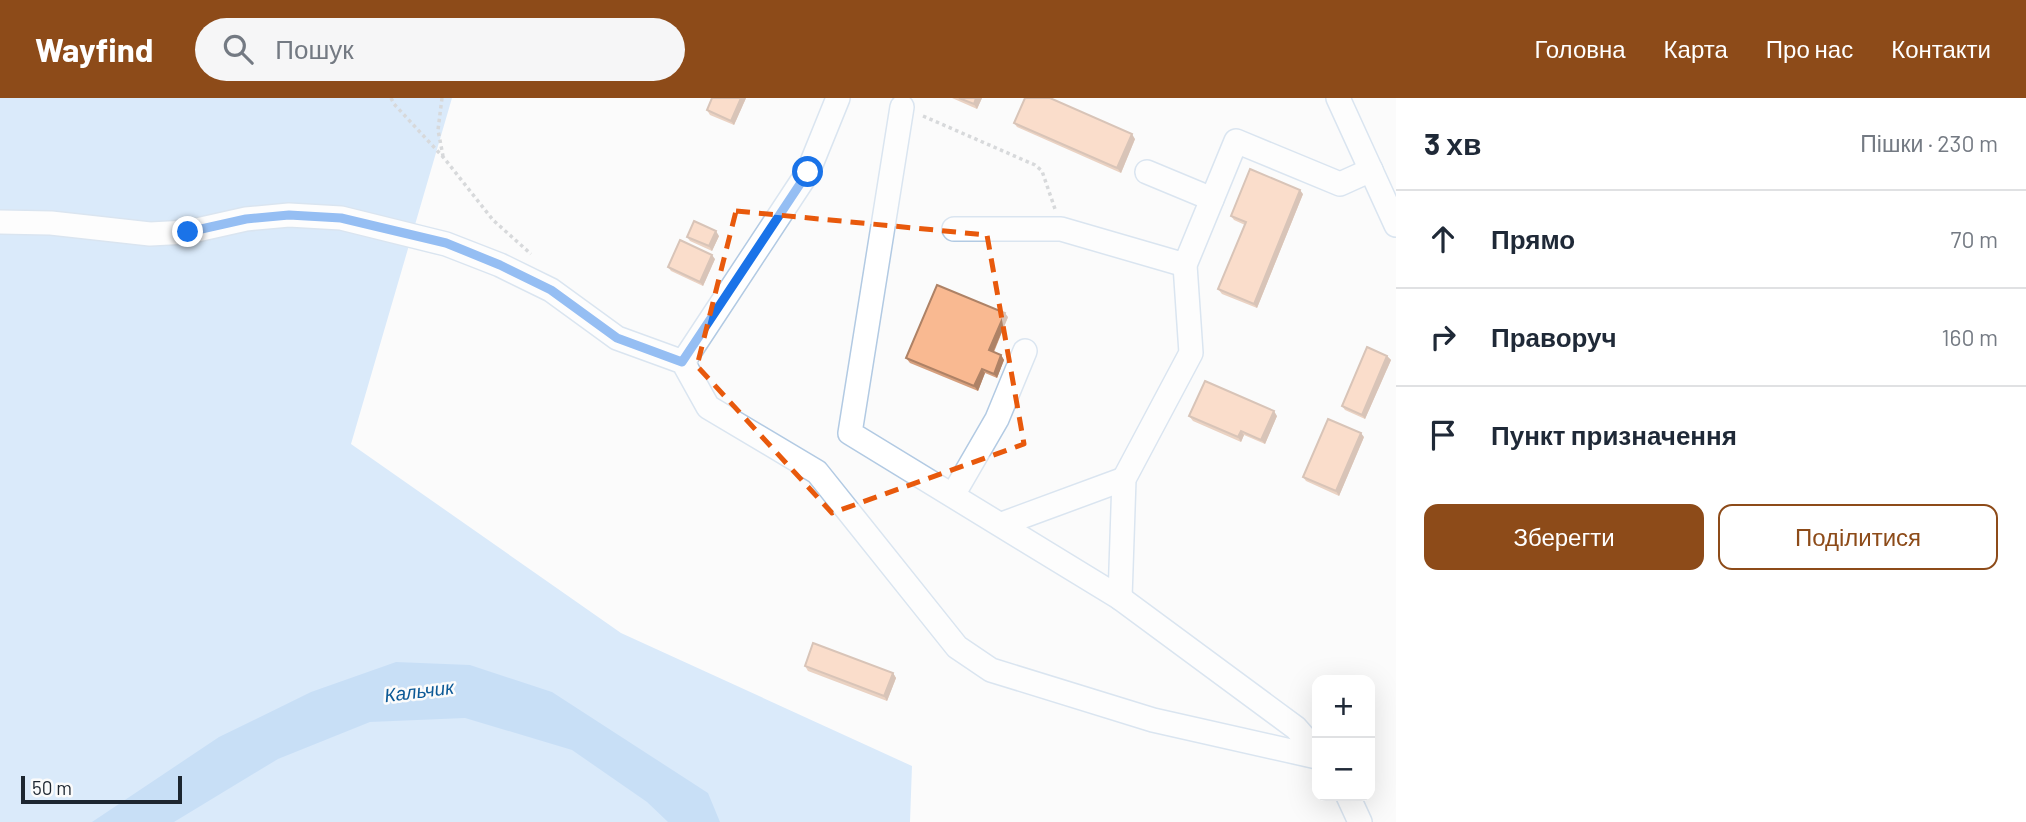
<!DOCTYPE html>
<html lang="uk">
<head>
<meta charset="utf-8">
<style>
  body { margin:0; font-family:Barlow,sans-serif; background:#f6f6f7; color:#1f2937 }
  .controls { position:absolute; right:21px; bottom:21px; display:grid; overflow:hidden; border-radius:14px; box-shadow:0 7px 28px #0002 }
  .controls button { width:63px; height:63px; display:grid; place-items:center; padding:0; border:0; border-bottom:2px solid #e0e1e3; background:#fff; color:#1f2937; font:35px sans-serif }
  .scale { position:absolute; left:21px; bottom:18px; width:161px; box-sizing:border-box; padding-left:7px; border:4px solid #1d2630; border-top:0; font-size:19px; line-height:24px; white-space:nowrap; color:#1d2630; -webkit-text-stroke:5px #fbfbfb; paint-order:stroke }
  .stop { position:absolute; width:21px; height:21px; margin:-16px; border:5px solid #1a73e8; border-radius:50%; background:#fff }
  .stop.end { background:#1a73e8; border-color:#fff; box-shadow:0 2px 7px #0008 }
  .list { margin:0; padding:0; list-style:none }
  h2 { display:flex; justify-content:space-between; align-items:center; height:91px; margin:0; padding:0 28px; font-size:30px }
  h2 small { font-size:23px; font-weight:400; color:#747a83 }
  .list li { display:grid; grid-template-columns:46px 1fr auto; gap:21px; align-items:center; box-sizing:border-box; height:98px; padding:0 28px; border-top:2px solid #e0e1e3 }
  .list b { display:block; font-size:26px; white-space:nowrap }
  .list em { font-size:23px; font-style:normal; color:#747a83 }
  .actions { display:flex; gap:14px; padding:21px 28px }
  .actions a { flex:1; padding:16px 0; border:2px solid #8d4b19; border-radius:14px; text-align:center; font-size:24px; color:#8d4b19 }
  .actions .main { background:#8d4b19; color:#fff }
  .icon { flex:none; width:38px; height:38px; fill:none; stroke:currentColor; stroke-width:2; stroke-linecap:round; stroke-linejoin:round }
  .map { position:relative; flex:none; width:1396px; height:724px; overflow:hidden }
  header { display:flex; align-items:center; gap:42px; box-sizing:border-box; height:98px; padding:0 35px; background:#8d4b19; color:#fff }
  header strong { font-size:33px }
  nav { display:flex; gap:38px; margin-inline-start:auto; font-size:24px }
  .search { width:490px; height:63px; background:#f6f6f7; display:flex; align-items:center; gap:18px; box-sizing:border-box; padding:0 24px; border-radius:38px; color:#747a83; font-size:26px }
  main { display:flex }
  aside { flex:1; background:#fff }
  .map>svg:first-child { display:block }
  .green { fill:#b2d5f9 }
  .water { fill:#8bbdf0 }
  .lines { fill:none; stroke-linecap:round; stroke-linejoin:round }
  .minor-casing { stroke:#b2cae3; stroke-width:26 }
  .path { stroke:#acafb3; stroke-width:3.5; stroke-dasharray:3.5 3.5; stroke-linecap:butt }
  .minor { stroke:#fff; stroke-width:23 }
  .wall { fill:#d69f7d }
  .shaded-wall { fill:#ae8266 }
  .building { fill:#f9b991; stroke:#ae8266; stroke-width:2 }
  .route { stroke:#1a73e8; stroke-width:9 }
  .marked { fill:none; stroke:#e8590c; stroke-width:5; stroke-dasharray:14 9; stroke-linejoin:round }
  .labels { text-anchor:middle; stroke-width:5; stroke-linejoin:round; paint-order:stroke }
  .water-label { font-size:19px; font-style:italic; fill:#0c5996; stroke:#fbfbfb }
</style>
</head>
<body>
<header>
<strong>Wayfind</strong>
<div class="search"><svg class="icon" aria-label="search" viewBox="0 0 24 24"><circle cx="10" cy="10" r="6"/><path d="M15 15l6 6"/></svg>Пошук</div>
<nav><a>Головна</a><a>Карта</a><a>Про нас</a><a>Контакти</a></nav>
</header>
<main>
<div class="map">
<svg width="1396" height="724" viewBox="0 0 1396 724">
  <rect width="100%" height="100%" fill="#fbfbfb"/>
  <!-- green -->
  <path class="green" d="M0 0H452L351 346 621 535 912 668 910 724H0Z"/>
  <!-- water -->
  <path class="water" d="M396 564 470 567 552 594 708 695 720 724H668L647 704 572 652 465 620 370 624 278 661 174 724H92L219 639 311 594Z"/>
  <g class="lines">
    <!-- minor casing -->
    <g class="minor-casing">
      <g id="minor">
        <path d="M1338 0 1396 127"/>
        <path d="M902 9 850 335 1120 500 1296 630 1317 654"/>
        <path d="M1147 74 1212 101"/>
        <path d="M0 124 51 125 150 136 188 134 246 121 289 117 341 120 446 146 500 167 551 192 617 240 683 264 708 309 817 374 957 549 991 572 1153 622 1317 659"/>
        <path d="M954 131H1061L1185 167"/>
        <path d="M683 264 808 74 838 0"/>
        <path d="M953 397 997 321 1025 253"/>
        <path d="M1002 426 1124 381"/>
        <path d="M1120 500 1124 381 1191 255 1185 167 1236 43 1340 86 1371 72"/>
        <path d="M1348 698 1360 724"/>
      </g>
    </g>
    <!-- path -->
    <g class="path">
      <path d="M391 0 394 6 444 60 493 122 531 156"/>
      <path d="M442 0 438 32 443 58"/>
      <path d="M923 18 1035 67 1042 73 1055 111"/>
    </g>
    <!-- minor -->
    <use href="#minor" class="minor"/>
  </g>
  <!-- wall -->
  <g class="wall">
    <path d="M746 0 734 27 710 17 707 12Z"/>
    <path d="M952 0H982L977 11Z"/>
    <path d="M1014 25 1135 41 1121 75 1017 29Z"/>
    <path d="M1303 96 1257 210 1222 196 1218 191 1245 127 1234 122 1231 118Z"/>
    <path d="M719 138 712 153 690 143 687 139Z"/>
    <path d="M715 161 703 188 671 173 668 169Z"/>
    <path d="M1008 219 994 254 1001 257 1004 262 997 280 985 275 978 293 910 265 906 260Z"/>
    <path d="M1387 258 1391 262 1365 321 1345 312 1342 308Z"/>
    <path d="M1189 318H1277L1265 346 1244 337 1241 344 1193 323Z"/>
    <path d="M1364 339 1339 398 1306 383 1303 379Z"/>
    <path d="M805 568 893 575 896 580 887 603 808 573Z"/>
  </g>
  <!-- shaded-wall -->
  <g class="shaded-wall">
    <path d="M741 0H746L734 27 731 23Z"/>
    <path d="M976 0H982L977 11 974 6Z"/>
    <path d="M1132 36 1135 41 1121 75 1117 70Z"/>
    <path d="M1300 92 1303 96 1257 210 1254 206Z"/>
    <path d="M716 133 719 138 712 153 709 148Z"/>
    <path d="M712 157 715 161 703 188 700 184Z"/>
    <path d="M1005 215 1008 219 992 257 989 252Z"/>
    <path d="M1001 257 1004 262 997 280 994 276Z"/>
    <path d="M1387 258 1391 262 1365 321 1362 317Z"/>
    <path d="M982 271 985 275 978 293 974 288Z"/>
    <path d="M1274 313 1277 318 1265 346 1261 342Z"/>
    <path d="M1241 333 1244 337 1241 344 1238 339Z"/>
    <path d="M1361 335 1364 339 1339 398 1336 393Z"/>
    <path d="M893 575 896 580 887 603 884 598Z"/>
  </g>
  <!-- building -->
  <g class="building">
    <path d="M712 0H741L731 23 707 12Z"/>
    <path d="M959 0H976L974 6Z"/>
    <path d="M1025 0H1050L1132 36 1117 70 1014 25Z"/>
    <path d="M1250 71 1300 92 1254 206 1218 191 1246 124 1231 118Z"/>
    <path d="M694 123 716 133 709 148 687 139Z"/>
    <path d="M680 142 712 157 700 184 668 169Z"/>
    <path d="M937 187 1005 215 989 252 1001 257 994 276 982 271 974 288 906 260Z"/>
    <path d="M1367 249 1387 258 1362 317 1342 308Z"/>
    <path d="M1205 283 1274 313 1261 342 1241 333 1238 339 1189 318Z"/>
    <path d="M1328 321 1361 335 1336 393 1303 379Z"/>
    <path d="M813 545 893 575 884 598 805 568Z"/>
  </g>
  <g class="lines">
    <!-- route -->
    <path class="route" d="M188 134 246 121 289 117 341 120 446 145 500 167 551 192 617 240 682 264 808 74"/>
  </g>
  <!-- marked area -->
  <path d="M0 0H1396V724H0ZM736 113 987 137 1024 346 832 415 697 268Z" fill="#fbfbfb" fill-opacity=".55" fill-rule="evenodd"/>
  <path class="marked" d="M736 113 987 137 1024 346 832 415 697 268Z"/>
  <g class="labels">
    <!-- water labels -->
    <g class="water-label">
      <text transform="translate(419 593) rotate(-7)" y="7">Кальчик</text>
    </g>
  </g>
</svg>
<div class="controls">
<button>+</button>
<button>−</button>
</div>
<div class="scale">50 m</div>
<div class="stop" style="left:808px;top:74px"></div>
<div class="stop end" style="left:188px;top:134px"></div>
</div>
<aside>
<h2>3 хв<small>Пішки · 230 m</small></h2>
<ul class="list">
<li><svg class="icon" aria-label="ahead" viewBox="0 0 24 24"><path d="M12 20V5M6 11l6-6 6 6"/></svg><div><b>Прямо</b></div><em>70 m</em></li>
<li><svg class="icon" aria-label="right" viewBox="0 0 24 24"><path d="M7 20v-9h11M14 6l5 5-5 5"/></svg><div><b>Праворуч</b></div><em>160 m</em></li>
<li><svg class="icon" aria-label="arrive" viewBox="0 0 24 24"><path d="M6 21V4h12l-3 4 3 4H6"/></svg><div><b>Пункт призначення</b></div></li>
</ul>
<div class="actions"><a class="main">Зберегти</a><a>Поділитися</a></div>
</aside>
</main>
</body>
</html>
